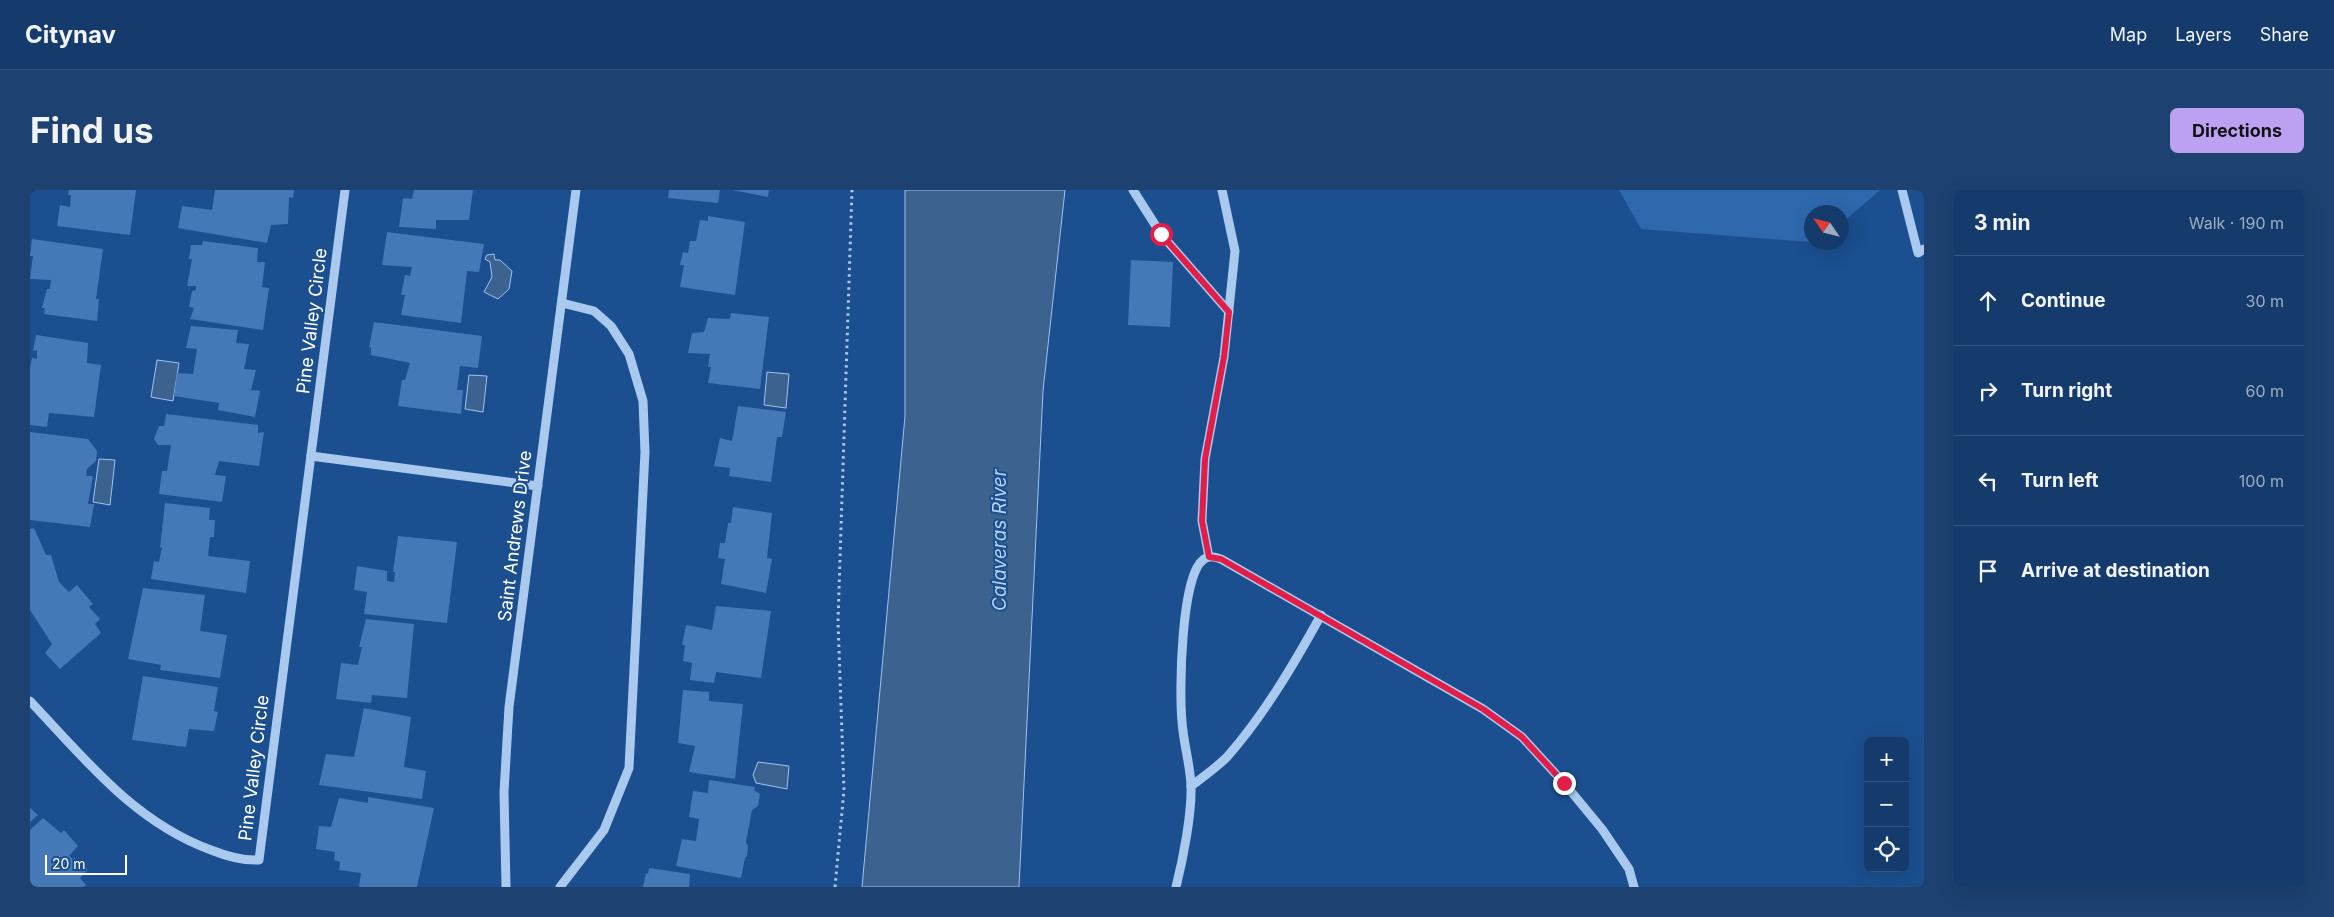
<!DOCTYPE html>
<html lang="en">
<head>
<meta charset="utf-8">
<style>
  body { margin:0; font-family:Inter,sans-serif; background:#1d4271; color:#f1f3f6 }
  .controls { position:absolute; right:15px; bottom:15px; display:grid; overflow:hidden; border-radius:8px; box-shadow:0 5px 20px #0002 }
  .controls button { width:45px; height:45px; display:grid; place-items:center; padding:0; border:0; border-bottom:1px solid #33557e; background:#143b6b; color:#f1f3f6; font:25px sans-serif }
  .compass { position:absolute; left:1774px; top:15px; width:45px; height:45px; border-radius:50%; background:#143b6b; box-shadow:0 5px 20px #0002; rotate:305deg }
  .scale { position:absolute; left:15px; bottom:12px; width:82px; box-sizing:border-box; padding-left:5px; border:2px solid #fff; border-top:0; font-size:14px; line-height:18px; white-space:nowrap; color:#fff; -webkit-text-stroke:4px #1b4f8f; paint-order:stroke }
  .stop { position:absolute; width:15px; height:15px; margin:-11px; border:4px solid #e11d48; border-radius:50%; background:#fff }
  .stop.end { background:#e11d48; border-color:#fff; box-shadow:0 1px 5px #0008 }
  .list { margin:0; padding:0; list-style:none }
  h2 { display:flex; justify-content:space-between; align-items:center; height:65px; margin:0; padding:0 20px; font-size:21px }
  h2 small { font-size:16px; font-weight:400; color:#9dadc1 }
  .list li { display:grid; grid-template-columns:32px 1fr auto; gap:15px; align-items:center; box-sizing:border-box; height:90px; padding:0 20px; border-top:1px solid #33557e }
  .list b { display:block; font-size:19px; white-space:nowrap }
  .list em { font-size:16px; font-style:normal; color:#9dadc1 }
  .icon { flex:none; width:28px; height:28px; fill:none; stroke:currentColor; stroke-width:2; stroke-linecap:round; stroke-linejoin:round }
  .map { position:relative; flex:none; width:1894px; height:697px; overflow:hidden; border-radius:8px }
  header { display:flex; align-items:center; gap:30px; box-sizing:border-box; height:70px; padding:0 25px; background:#143b6b; border-bottom:1px solid #33557e }
  header strong { font-size:24px }
  nav { display:flex; gap:28px; margin-inline-start:auto; font-size:18px }
  .intro { display:flex; align-items:center; justify-content:space-between; box-sizing:border-box; height:120px; padding:0 30px }
  h1 { margin:0; font-size:35px }
  .button { padding:12px 22px; border-radius:8px; background:#bca0f2; color:#111; font-size:18px; font-weight:700 }
  main { display:flex; gap:30px; padding:0 30px }
  aside { flex:1; background:#143b6b; border-radius:8px; box-shadow:0 5px 20px #0002 }
  .map>svg:first-child { display:block }
  .green { fill:#2e69ad }
  .water { fill:#3c6290; stroke:#9cc4f0 }
  .building { fill:#4478b7 }
  .lines { fill:none; stroke-linecap:round; stroke-linejoin:round }
  .path { stroke:#a9c9ee; stroke-width:3; stroke-dasharray:2.5 4; stroke-linecap:butt }
  .minor { stroke:#a9c9ee; stroke-width:9 }
  .route { stroke:#e11d48; stroke-width:6 }
  .labels { text-anchor:middle; stroke-width:4; stroke-linejoin:round; paint-order:stroke }
  .street-label { font-size:18px; fill:#fff; stroke:#1b4f8f }
  .water-label { font-size:19px; font-style:italic; fill:#b5d3f5; stroke:#1b4f8f }
</style>
</head>
<body>
<header>
<strong>Citynav</strong>
<nav><a>Map</a><a>Layers</a><a>Share</a></nav>
</header>
<div class="intro"><h1>Find us</h1><a class="button">Directions</a></div>
<main>
<div class="map">
<svg width="1894" height="697" viewBox="0 0 1894 697">
  <rect width="100%" height="100%" fill="#1b4f8f"/>
  <!-- green -->
  <path class="green" d="M1589 0H1850L1812 33V22H1782L1781 52 1611 39Z"/>
  <!-- water -->
  <g class="water">
    <path d="M875 0H1035L1013 201 989 697H832L875 226Z"/>
    <path d="M464 64 465 70H470L482 81 479 99 468 109 454 102 462 87 460 72 455 69 457 65Z"/>
    <path d="M127 170 149 173 143 211 121 207Z"/>
    <path d="M737 182 759 184 756 218 734 215Z"/>
    <path d="M439 185 457 186 453 222 435 219Z"/>
    <path d="M69 269 85 270 80 315 63 312Z"/>
    <path d="M728 572 759 576 757 599 726 593 723 585Z"/>
  </g>
  <!-- building -->
  <g class="building">
    <path d="M39 0H106L100 45 27 36 30 15 40 17 41 5H38Z"/>
    <path d="M185 0H264L263 8 259 7 258 34 241 35 237 53 148 38 152 16 182 20Z"/>
    <path d="M384 0H443L439 30H406V39L369 37 373 8 382 9Z"/>
    <path d="M639 0H690L688 13 638 8Z"/>
    <path d="M702 0H739L738 7Z"/>
    <path d="M678 26 715 32 705 105 650 97 654 75H650L653 62 658 63 660 51H666L670 30 678 31Z"/>
    <path d="M357 42 454 54 449 82 437 81 431 133 371 125 375 105H371L375 85 380 86 382 77 352 75Z"/>
    <path d="M2 49 73 59 66 109H69L67 131 14 124 15 118H12L17 99H20L21 90 0 89 3 66H0Z"/>
    <path d="M173 51 228 58 227 72H235L232 97 239 98 233 140 160 129 164 118 159 117 162 101 166 100V96H157L162 69H159L161 55H172Z"/>
    <path d="M1101 70 1143 72 1140 137 1098 135Z"/>
    <path d="M701 123 739 127 730 199 678 193 681 177H678L680 164 658 163 662 143 674 142 678 128 700 129Z"/>
    <path d="M344 132 452 146 448 178 430 176 427 200H433L431 224 368 216 372 190H375L380 173 341 165V157L339 158Z"/>
    <path d="M161 136 208 140 206 153 219 154 214 179 226 180 221 200 230 201 225 227 188 220 189 213 144 206 147 183 163 184 167 159 156 158Z"/>
    <path d="M6 145 58 153 57 173 71 175 64 227 19 223 17 237 0 235V178L2 168 7 169V160L3 161Z"/>
    <path d="M708 216 756 222 752 247H747L741 292 699 286 700 278 684 276 690 248 702 251Z"/>
    <path d="M136 224 228 235V243L234 242 229 276 189 271 185 285 196 286 192 312 129 304 132 281H137L141 255H128L124 249 129 236H134Z"/>
    <path d="M0 242 58 249 67 261 66 271 57 279 56 286H63L58 314H64L60 337 0 330Z"/>
    <path d="M135 313 180 318 179 330H185L184 347H180L178 366 220 371 216 403 121 389 124 371 129 372 132 357 130 358Z"/>
    <path d="M703 317 742 323 737 368 742 369 736 403 691 394 695 369 688 368 690 353H695L698 333H701Z"/>
    <path d="M4 338 16 365H21L29 392 39 402 47 395 63 414 59 417 70 429 65 434 71 443 30 479 15 463 22 454 0 420V339Z"/>
    <path d="M368 346 427 352 417 433 334 424 337 402 324 400 327 376 357 381V391L364 392 365 382H363Z"/>
    <path d="M113 398 175 405 170 441 197 445 190 488 130 480 131 475 98 469Z"/>
    <path d="M686 416 741 421 731 488 686 482 684 493 660 490 662 473 653 471 655 455H652L656 435 682 440Z"/>
    <path d="M336 429 384 434 377 508 342 505 341 513 306 509 311 473 328 475 332 457H329Z"/>
    <path d="M113 486 188 497 184 521 188 522 184 541 159 539 156 557 102 550Z"/>
    <path d="M653 500 679 502V511L713 514 705 589 659 582 665 556 648 553Z"/>
    <path d="M334 518 381 527 374 577 396 581 392 609 289 595 296 564 324 567Z"/>
    <path d="M679 590 725 597 724 600 730 604 728 616 722 620 716 652 718 656 717 666 715 668 711 688 646 676 652 649 666 651 669 629 659 627 663 601 678 603Z"/>
    <path d="M338 607 404 618 387 697H329L331 683 309 680 310 672 304 670 305 662 286 659 289 636 301 637 309 608 338 613Z"/>
    <path d="M0 618 8 625 0 632Z"/>
    <path d="M13 628 31 643 34 640 48 656 39 666 43 669 45 668 58 680 50 688 56 695 53 697H0V640Z"/>
    <path d="M619 678 660 684 659 697H613L616 683 618 684Z"/>
  </g>
  <g class="lines">
    <!-- path -->
    <path class="path" d="M805 697 814 600 808 431 822 0"/>
    <!-- minor -->
    <g class="minor">
      <path d="M1103 0 1131 44 1199 122"/>
      <path d="M1872 0 1888 63 1894 59"/>
      <path d="M281 266 508 296"/>
      <path d="M1179 367 1172 331 1175 269 1194 167 1205 61 1192 0"/>
      <path d="M0 511C55 569 104 632 181 660 196 666 212 671 229 670L315 0"/>
      <path d="M1161 596C1173 587 1186 578 1197 567 1234 525 1264 474 1291 425"/>
      <path d="M476 697 474 602 479 517 546 0"/>
      <path d="M530 697 574 640 599 578 615 262 613 211 599 164 581 136 564 121 532 113"/>
      <path d="M1146 697C1153 669 1162 624 1161 595 1160 573 1153 552 1152 531 1149 502 1151 386 1173 370 1179 365 1184 367 1191 369L1453 519 1492 547 1534 593 1572 639 1599 679 1604 697"/>
    </g>
  </g>
  <g class="lines">
    <!-- route -->
    <path class="route" d="M1131 44 1199 122 1194 167 1175 269 1172 331 1179 367 1191 369 1453 519 1492 547 1534 593"/>
  </g>
  <g class="labels">
    <!-- street labels -->
    <g class="street-label">
      <text transform="translate(282 131) rotate(-83)" y="6">Pine Valley Circle</text>
      <text transform="translate(485 346) rotate(-83)" y="6">Saint Andrews Drive</text>
      <text transform="translate(224 578) rotate(-83)" y="6">Pine Valley Circle</text>
    </g>
    <!-- water labels -->
    <g class="water-label">
      <text transform="translate(969 350) rotate(-90)" y="7">Calaveras River</text>
    </g>
  </g>
</svg>
<div class="controls">
<button>+</button>
<button>−</button>
<button><svg class="icon" aria-label="locate" viewBox="0 0 24 24"><circle cx="12" cy="12" r="6"/><path d="M12 2v4M12 18v4M2 12h4M18 12h4"/></svg></button>
</div>
<svg class="compass" viewBox="-18 -18 36 36"><path d="M0-13l5 13h-10z" fill="#e53935"/><path d="M0 13l5-13h-10z" fill="#9dadc1"/></svg>
<div class="scale">20 m</div>
<div class="stop" style="left:1131px;top:44px"></div>
<div class="stop end" style="left:1534px;top:593px"></div>
</div>
<aside>
<h2>3 min<small>Walk · 190 m</small></h2>
<ul class="list">
<li><svg class="icon" aria-label="ahead" viewBox="0 0 24 24"><path d="M12 20V5M6 11l6-6 6 6"/></svg><div><b>Continue</b></div><em>30 m</em></li>
<li><svg class="icon" aria-label="right" viewBox="0 0 24 24"><path d="M7 20v-9h11M14 6l5 5-5 5"/></svg><div><b>Turn right</b></div><em>60 m</em></li>
<li><svg class="icon" aria-label="left" viewBox="0 0 24 24"><path d="M17 20v-9H6M10 6l-5 5 5 5"/></svg><div><b>Turn left</b></div><em>100 m</em></li>
<li><svg class="icon" aria-label="arrive" viewBox="0 0 24 24"><path d="M6 21V4h12l-3 4 3 4H6"/></svg><div><b>Arrive at destination</b></div></li>
</ul>
</aside>
</main>
</body>
</html>
